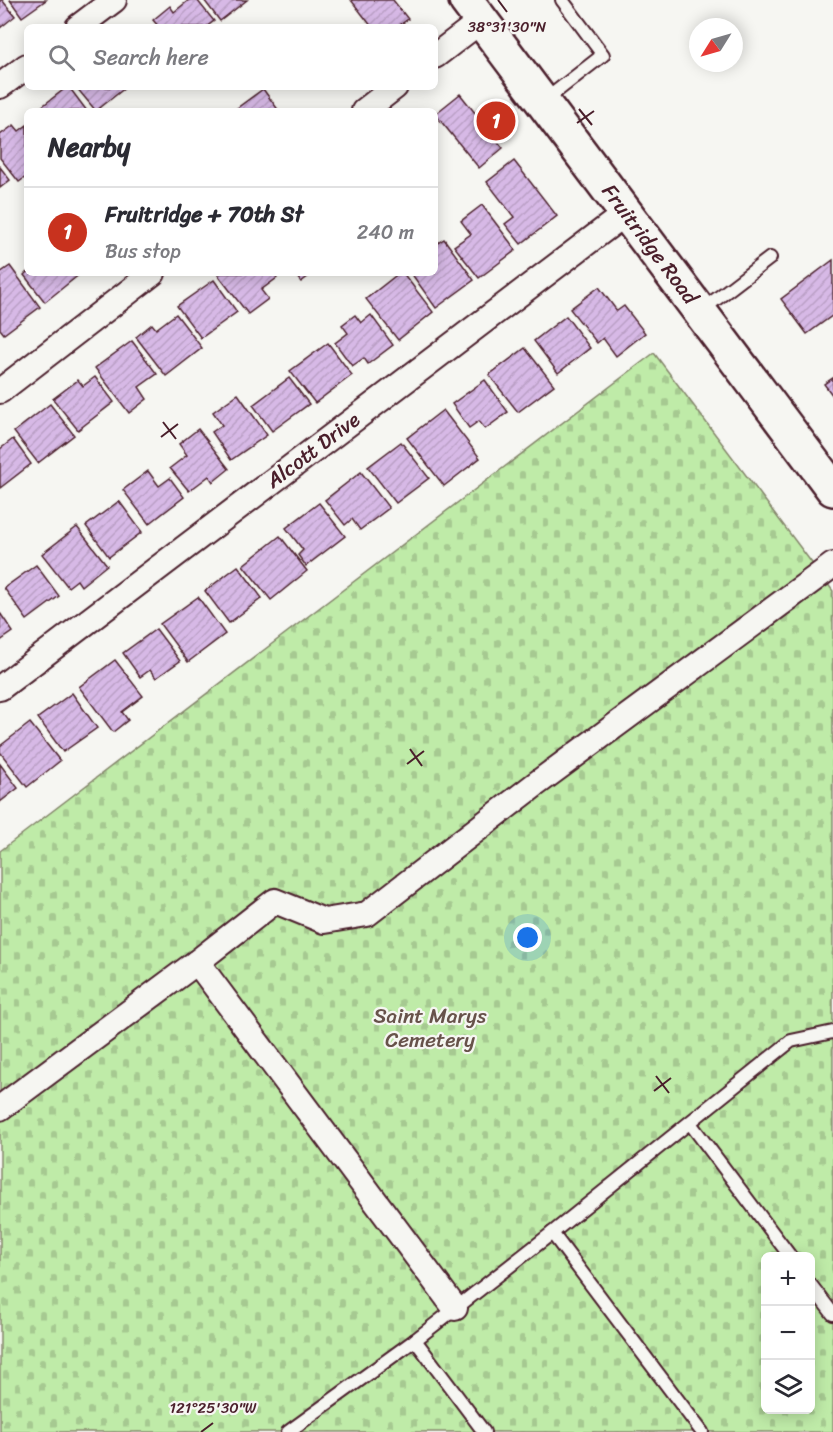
<!DOCTYPE html>
<html lang="en">
<head>
<meta charset="utf-8">
<style>
  body { margin:0; font-family:Sriracha,sans-serif; background:#f2f2f3; color:#2b2b33 }
  .controls { position:absolute; right:18px; bottom:18px; display:grid; overflow:hidden; border-radius:9px; box-shadow:0 3px 15px #0003 }
  .controls button { width:54px; height:54px; display:grid; place-items:center; padding:0; border:0; border-bottom:2px solid #e1e1e2; background:#fff; color:#2b2b33; font:30px sans-serif }
  .compass { position:absolute; left:689px; top:18px; width:54px; height:54px; border-radius:50%; background:#fff; box-shadow:0 3px 15px #0003; rotate:233deg }
  .you { position:absolute; left:528px; top:938px; width:21px; height:21px; margin:-15px; border:4px solid #fff; border-radius:50%; background:#1a73e8; box-shadow:0 0 0 9px #1a73e833 }
  .badge { display:grid; place-items:center; width:39px; height:39px; border-radius:50%; background:#c8321e; color:#fff; font-size:20px; font-weight:700 }
  .pin { position:absolute; translate:-50% -50%; border:3px solid #fff; box-shadow:0 2px 6px #0006 }
  .list { margin:0; padding:0; list-style:none }
  h2 { display:flex; justify-content:space-between; align-items:center; height:78px; margin:0; padding:0 24px; font-size:26px }
  h2 small { font-size:20px; font-weight:400; color:#7c7c81 }
  .list li { display:grid; grid-template-columns:39px 1fr auto; gap:18px; align-items:center; box-sizing:border-box; height:90px; padding:0 24px; border-top:2px solid #e1e1e2 }
  .list b { display:block; font-size:22px; white-space:nowrap }
  .list p { margin:0; font-size:20px; white-space:nowrap; color:#7c7c81 }
  .list em { font-size:20px; font-style:normal; color:#7c7c81 }
  .icon { flex:none; width:33px; height:33px; fill:none; stroke:currentColor; stroke-width:2; stroke-linecap:round; stroke-linejoin:round }
  .map { position:relative; flex:none; width:833px; height:1432px; overflow:hidden }
  .search { position:absolute; background:#fff; box-shadow:0 3px 15px #0003; left:24px; top:24px; width:414px; height:66px; display:flex; align-items:center; gap:15px; box-sizing:border-box; padding:0 21px; border-radius:9px; color:#7c7c81; font-size:22px }
  .panel { position:absolute; background:#fff; box-shadow:0 3px 15px #0003; left:24px; top:108px; width:414px; height:168px; border-radius:9px }
  .map>svg:first-child { display:block }
  .cemetery { fill:url(#cemetery-stones); stroke:#84856a; stroke-width:1.5; fill-rule:evenodd }
  .building { fill:url(#building-hatch); stroke:#4a1f2b; stroke-width:1.5 }
  .lines { fill:none; stroke-linecap:round; stroke-linejoin:round }
  .lane-casing { stroke:#4a1f2b; stroke-width:16 }
  .street-casing { stroke:#4a1f2b; stroke-width:28 }
  .secondary-casing { stroke:#4a1f2b; stroke-width:38 }
  .lane { stroke:#f6f6f2; stroke-width:12 }
  .street { stroke:#f6f6f2; stroke-width:24 }
  .secondary { stroke:#f6f6f2; stroke-width:33 }
  .ticks { fill:none; stroke:#4a1f2b; stroke-width:2 }
  .labels { text-anchor:middle; stroke-width:4.5; stroke-linejoin:round; paint-order:stroke }
  .street-label { font-size:21px; fill:#4a1f2b; stroke:#f6f6f2 }
  .park-label { font-size:21px; fill:#67524a; stroke:#f6f6f2 }
  .ticks-label { font-size:15px; text-anchor:middle; fill:#4a1f2b; stroke:#f6f6f2; stroke-width:4.5; stroke-linejoin:round; paint-order:stroke }
</style>
</head>
<body>
<div class="map">
<svg width="833" height="1432" viewBox="0 0 833 1432">
  <defs>
    <pattern id="cemetery-stones" width="16" height="16" patternUnits="userSpaceOnUse" patternTransform="scale(1.5)"><rect width="16" height="16" fill="#bfeba8"/><path d="M2 7V4a2 2 0 0 1 4 0v3zM10 15v-3a2 2 0 0 1 4 0v3z" fill="#a6c991"/></pattern>
    <pattern id="building-hatch" width="6" height="6" patternUnits="userSpaceOnUse" patternTransform="scale(1.5)"><rect width="6" height="6" fill="#d7b9e6"/><path d="M-1 1l2-2M0 6l6-6M5 7l2-2" fill="none" stroke="#ba9fc5"/></pattern>
  </defs>
  <rect width="100%" height="100%" fill="#f6f6f2"/>
  <filter id="ink" filterUnits="userSpaceOnUse"><feTurbulence type="fractalNoise" baseFrequency=".0167" numOctaves="2"/><feDisplacementMap in="SourceGraphic" scale="12" xChannelSelector="R" yChannelSelector="G"/><feConvolveMatrix kernelMatrix="1 2 1 2 8 2 1 2 1" color-interpolation-filters="sRGB"/></filter>
  <g filter="url(#ink)">
    <!-- cemetery -->
    <path class="cemetery" d="M654 353 833 591V1432H0V851ZM766 1256H810V1410H766Z"/>
    <!-- building -->
    <g class="building">
      <path d="M0 0H2L15 16 0 28Z"/>
      <path d="M10 0H46L22 17Z"/>
      <path d="M189 0H197L214 21 206 27H159L153 20 170 6 174 12Z"/>
      <path d="M204 0H247L220 21Z"/>
      <path d="M351 0H393L408 19 397 27H372Z"/>
      <path d="M67 87H69L87 111H36Z"/>
      <path d="M76 87H126L96 111Z"/>
      <path d="M263 89 279 111H233Z"/>
      <path d="M460 94 503 148 479 168 435 114Z"/>
      <path d="M14 125 19 131 27 125V176L19 182 0 158V135Z"/>
      <path d="M514 161 557 216 521 244 505 224 514 217 487 182Z"/>
      <path d="M0 167 10 180 0 188Z"/>
      <path d="M482 205 516 250 479 278 454 246 471 234 461 221Z"/>
      <path d="M444 239 474 280 436 308 411 273H435V245Z"/>
      <path d="M833 260V315L807 334 781 299Z"/>
      <path d="M10 266 40 307 4 334 0 329V273Z"/>
      <path d="M27 272 80 273V274L45 302 24 275Z"/>
      <path d="M220 273H274L277 278 261 290 268 299 248 314 218 275Z"/>
      <path d="M294 273H313L301 282Z"/>
      <path d="M399 273H403L433 312 398 340 366 299Z"/>
      <path d="M214 280 237 312 201 338 177 306Z"/>
      <path d="M599 287 617 311 624 306 645 333 616 356 603 338 597 343 570 309Z"/>
      <path d="M176 314 202 348 166 376 136 337 152 324 156 329Z"/>
      <path d="M355 315 361 323 371 315 393 345 368 364 364 358 352 366 335 343 348 333 342 325Z"/>
      <path d="M566 316 590 348 558 373 534 341Z"/>
      <path d="M132 341 157 374 139 387 147 399 129 413 95 368Z"/>
      <path d="M328 343 352 375 315 403 290 371Z"/>
      <path d="M525 348 554 385 518 412 489 375Z"/>
      <path d="M95 377 114 402 78 430 53 399 78 380 83 386Z"/>
      <path d="M289 378 309 404 272 431 253 405Z"/>
      <path d="M833 378V396L824 384Z"/>
      <path d="M485 380 508 412 485 429 479 421 469 428 452 404Z"/>
      <path d="M238 394 267 435 231 460 212 432 222 425 213 412Z"/>
      <path d="M50 404 74 435 38 463 14 432Z"/>
      <path d="M443 410 480 458 444 486 407 438Z"/>
      <path d="M198 429 229 469 213 482 209 476 189 491 170 468 187 455 179 444Z"/>
      <path d="M13 439 31 464 0 488V449Z"/>
      <path d="M401 442 429 478 396 503 368 467Z"/>
      <path d="M148 471 159 486 170 478 184 497 149 524 123 490Z"/>
      <path d="M361 472 389 508 360 530 352 519 345 525 325 500Z"/>
      <path d="M119 501 142 532 109 557 86 526Z"/>
      <path d="M319 503 345 536 306 566 298 555 303 550 286 528Z"/>
      <path d="M77 527 107 565 81 586 77 580 68 587 42 554Z"/>
      <path d="M280 536 307 571 271 600 243 565Z"/>
      <path d="M36 565 59 596 27 620 4 588Z"/>
      <path d="M238 566 262 598 229 623 205 591Z"/>
      <path d="M198 597 225 634 188 662 160 624Z"/>
      <path d="M0 613 13 632 0 641Z"/>
      <path d="M156 629 180 661 156 678 150 670 140 677 123 653Z"/>
      <path d="M115 660 143 696 122 712 128 720 113 732 79 687Z"/>
      <path d="M72 693 97 728 63 752 38 718Z"/>
      <path d="M30 723 60 761 27 787 0 752V746Z"/>
      <path d="M0 764 18 788 0 802Z"/>
    </g>
    <g class="lines">
      <!-- lane casing -->
      <g class="lane-casing">
        <g id="lane">
          <path d="M544 101 603 55 562 0"/>
          <path d="M702 310 770 258"/>
          <path d="M690 1123 790 1256"/>
          <path d="M552 1233 702 1432"/>
          <path d="M810 1284 833 1314"/>
          <path d="M415 1340 484 1432"/>
          <path d="M288 1432 415 1340 552 1233 791 1041 833 1032"/>
        </g>
      </g>
      <!-- street casing -->
      <g class="street-casing">
        <g id="street">
          <path d="M78 27 114 0"/>
          <path d="M435 56 482 20"/>
          <path d="M0 86 27 66"/>
          <path d="M364 111 395 87"/>
          <path d="M0 391 153 273"/>
          <path d="M0 688 626 213"/>
          <path d="M197 962 455 1308"/>
          <path d="M0 1108 197 962 275 901 324 921 367 914 536 784 833 565"/>
        </g>
      </g>
      <!-- secondary casing -->
      <g class="secondary-casing">
        <path id="secondary" d="M466 0 833 489"/>
      </g>
      <!-- lane -->
      <use href="#lane" class="lane"/>
      <!-- street -->
      <use href="#street" class="street"/>
      <!-- secondary -->
      <use href="#secondary" class="secondary"/>
    </g>
  </g>
  <!-- ticks -->
  <path class="ticks" d="M498 0 507 12M579 109 592 125M577 123 594 111M163 422 176 439M161 437 178 424M410 749 422 766M407 764 424 751M656 1076 669 1093M654 1091 671 1078M201 1432 213 1423"/>
  <g class="labels">
    <!-- street labels -->
    <g class="street-label">
      <text transform="translate(650 244) rotate(53)" y="7">Fruitridge Road</text>
      <text transform="translate(313 450) rotate(-37)" y="7">Alcott Drive</text>
    </g>
    <!-- park labels -->
    <g class="park-label">
      <text x="430" y="1023">Saint Marys<tspan x="430" dy="24">Cemetery</tspan></text>
    </g>
  </g>
  <g class="ticks-label">
    <text x="507" y="32">38°31'30"N</text>
    <text x="213" y="1413">121°25'30"W</text>
  </g>
</svg>
<div class="controls">
<button>+</button>
<button>−</button>
<button><svg class="icon" aria-label="layers" viewBox="0 0 24 24"><path d="M12 4l9 5-9 5-9-5zM3 14l9 5 9-5"/></svg></button>
</div>
<svg class="compass" viewBox="-18 -18 36 36"><path d="M0-13l5 13h-10z" fill="#e53935"/><path d="M0 13l5-13h-10z" fill="#7c7c81"/></svg>
<div class="you"></div>
<div class="pin badge" style="left:496px;top:121px">1</div>
<div class="search"><svg class="icon" aria-label="search" viewBox="0 0 24 24"><circle cx="10" cy="10" r="6"/><path d="M15 15l6 6"/></svg>Search here</div>
<section class="panel">
<h2>Nearby<small></small></h2>
<ul class="list">
<li><span class="badge">1</span><div><b>Fruitridge + 70th St</b><p>Bus stop</p></div><em>240 m</em></li>
</ul>
</section>
</div>
</body>
</html>
